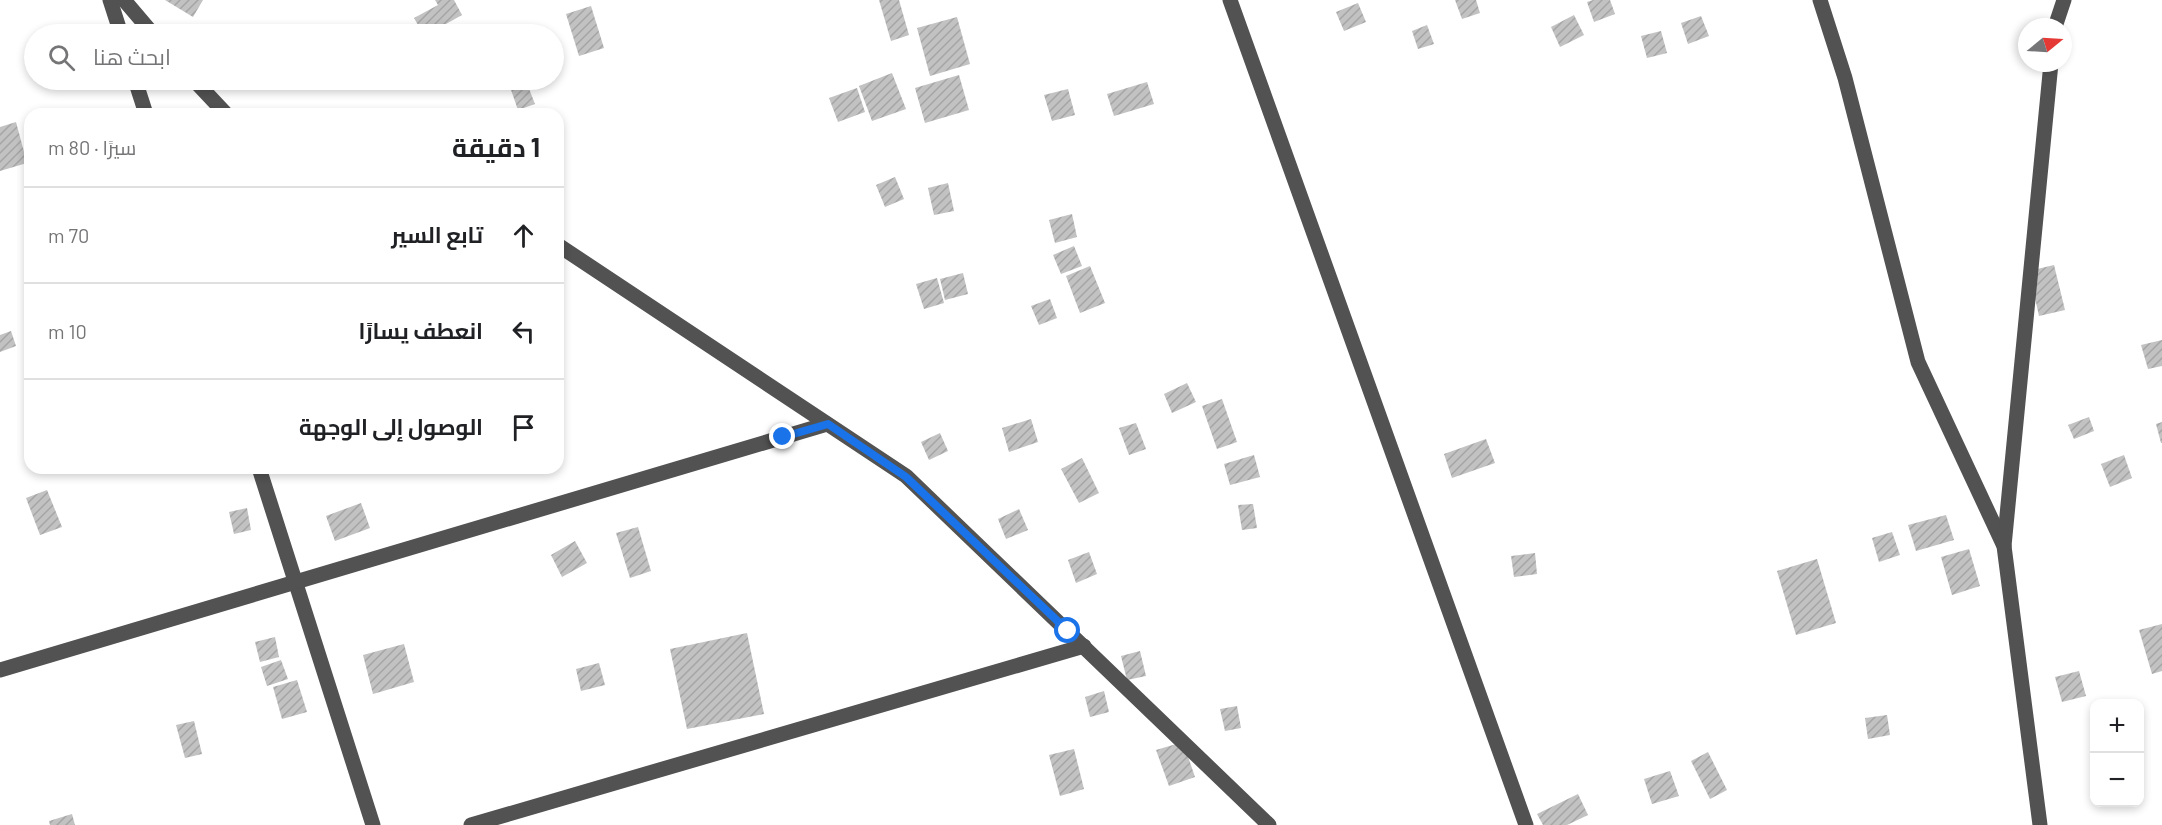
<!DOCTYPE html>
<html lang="ar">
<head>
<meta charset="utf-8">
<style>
  body { margin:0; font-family:Barlow,Cairo,sans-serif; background:#f6f6f6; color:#202124; direction:rtl }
  .controls { position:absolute; right:18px; bottom:18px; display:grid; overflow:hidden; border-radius:12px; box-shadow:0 3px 9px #0003 }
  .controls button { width:54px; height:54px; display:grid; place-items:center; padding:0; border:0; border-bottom:2px solid #e0e0e0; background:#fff; color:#202124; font:30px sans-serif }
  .compass { position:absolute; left:2018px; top:18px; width:54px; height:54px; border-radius:50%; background:#fff; box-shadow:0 3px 9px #0003; rotate:72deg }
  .stop { position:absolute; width:18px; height:18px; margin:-14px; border:4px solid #1a73e8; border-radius:50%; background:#fff }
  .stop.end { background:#1a73e8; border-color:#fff; box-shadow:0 2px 6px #0008 }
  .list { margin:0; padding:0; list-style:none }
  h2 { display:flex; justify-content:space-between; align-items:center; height:78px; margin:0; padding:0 24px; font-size:26px }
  h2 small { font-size:20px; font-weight:400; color:#757577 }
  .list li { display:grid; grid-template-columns:39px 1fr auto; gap:18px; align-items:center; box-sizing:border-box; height:96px; padding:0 24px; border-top:2px solid #e0e0e0 }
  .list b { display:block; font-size:22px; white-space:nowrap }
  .list em { font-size:20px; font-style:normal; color:#757577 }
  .icon { flex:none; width:33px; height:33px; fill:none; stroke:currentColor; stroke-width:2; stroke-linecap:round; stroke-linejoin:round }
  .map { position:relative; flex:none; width:2162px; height:825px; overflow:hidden; direction:ltr }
  .search { position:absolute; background:#fff; box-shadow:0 3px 9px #0003; left:24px; top:24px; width:540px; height:66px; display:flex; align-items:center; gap:15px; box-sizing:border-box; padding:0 21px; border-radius:33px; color:#757577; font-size:22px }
  .panel { position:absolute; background:#fff; box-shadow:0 3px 9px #0003; left:24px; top:108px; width:540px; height:366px; border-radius:18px; direction:rtl }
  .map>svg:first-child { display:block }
  .building { fill:url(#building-hatch) }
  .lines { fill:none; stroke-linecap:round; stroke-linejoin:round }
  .minor { stroke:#525252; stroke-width:15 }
  .route { stroke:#1a73e8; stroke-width:8 }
</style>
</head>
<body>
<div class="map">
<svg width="2162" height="825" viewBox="0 0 2162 825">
  <defs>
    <pattern id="building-hatch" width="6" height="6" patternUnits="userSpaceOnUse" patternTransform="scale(1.5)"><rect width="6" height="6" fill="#c2c2c2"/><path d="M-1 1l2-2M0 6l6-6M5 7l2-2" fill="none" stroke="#a5a5a5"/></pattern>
  </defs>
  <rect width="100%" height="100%" fill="#fff"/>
  <!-- building -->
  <g class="building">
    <path d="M165 0H203L193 17Z"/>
    <path d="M435 0H454L462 15 428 34H423L414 18 438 5Z"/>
    <path d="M879 0H899L909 35 891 41Z"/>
    <path d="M1455 0H1476L1480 13 1462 19Z"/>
    <path d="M1593 0H1610L1615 14 1594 22 1587 2Z"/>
    <path d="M1358 3 1366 22 1344 31 1336 12Z"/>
    <path d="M591 6 604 48 579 56 566 14Z"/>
    <path d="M1574 15 1584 35 1560 47 1551 27Z"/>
    <path d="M1701 16 1709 36 1688 44 1681 23Z"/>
    <path d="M957 17 970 64 930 76 917 28Z"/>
    <path d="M1427 25 1434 44 1418 49 1412 31Z"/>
    <path d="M1661 31 1667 53 1647 58 1641 36Z"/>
    <path d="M892 73 906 109 872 121 859 86Z"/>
    <path d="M959 75 969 110 925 123 915 88Z"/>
    <path d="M526 81 535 104 518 110 510 87Z"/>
    <path d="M1147 82 1154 104 1114 116 1107 94Z"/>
    <path d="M857 88 865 112 838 122 829 98Z"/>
    <path d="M1068 89 1075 115 1052 121 1044 95Z"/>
    <path d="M16 122 27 163 0 171V127Z"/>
    <path d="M895 177 904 199 885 207 876 185Z"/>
    <path d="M948 183 954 211 934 215 928 188Z"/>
    <path d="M1072 214 1077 237 1055 243 1049 220Z"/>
    <path d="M1074 246 1082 266 1061 274 1053 255Z"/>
    <path d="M2054 265 2065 310 2039 316 2029 271Z"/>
    <path d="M1090 266 1105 303 1080 313 1066 276Z"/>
    <path d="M963 273 968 294 945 300 940 279Z"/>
    <path d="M937 278 944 303 924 309 916 284Z"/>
    <path d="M1050 299 1057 318 1039 325 1031 306Z"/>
    <path d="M11 331 16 346 0 352V335Z"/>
    <path d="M2162 340V366L2148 369 2141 345Z"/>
    <path d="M1187 383 1196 402 1172 413 1164 394Z"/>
    <path d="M1222 399 1237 442 1217 449 1202 406Z"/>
    <path d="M2089 417 2094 431 2074 439 2068 425Z"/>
    <path d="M1031 419 1038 442 1009 452 1002 428Z"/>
    <path d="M2162 422V443H2161L2156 424Z"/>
    <path d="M1136 423 1146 449 1129 455 1119 428Z"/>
    <path d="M940 433 948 451 929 460 921 442Z"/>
    <path d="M1486 439 1495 463 1452 478 1444 454Z"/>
    <path d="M1254 455 1260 477 1230 485 1224 464Z"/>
    <path d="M2124 455 2132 478 2110 487 2101 464Z"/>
    <path d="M1082 458 1099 493 1079 503 1061 469Z"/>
    <path d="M47 490 62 527 40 535 26 498Z"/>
    <path d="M361 503 370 528 335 541 326 516Z"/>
    <path d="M1253 504 1257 528 1242 530 1238 505Z"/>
    <path d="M247 508 251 530 234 534 229 512Z"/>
    <path d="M1019 509 1028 530 1006 539 998 519Z"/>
    <path d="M1946 515 1954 540 1916 551 1908 525Z"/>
    <path d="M638 527 651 571 630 578 616 533Z"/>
    <path d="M1892 532 1900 555 1879 562 1872 538Z"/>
    <path d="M575 541 587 563 562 577 551 555Z"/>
    <path d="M1969 549 1980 586 1952 595 1941 557Z"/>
    <path d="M1089 552 1097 574 1076 583 1068 560Z"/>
    <path d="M1535 553 1537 574 1514 577 1511 556Z"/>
    <path d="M1817 559 1836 623 1796 635 1777 571Z"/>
    <path d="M2162 624V671L2152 674 2139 630Z"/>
    <path d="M747 633 764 714 687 729 670 649Z"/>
    <path d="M275 637 279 657 260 662 255 642Z"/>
    <path d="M404 644 414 682 373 694 363 655Z"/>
    <path d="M1140 651 1146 676 1127 680 1121 656Z"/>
    <path d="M281 660 288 679 267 686 261 667Z"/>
    <path d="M599 663 605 685 581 691 576 669Z"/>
    <path d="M2079 671 2086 696 2062 702 2055 677Z"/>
    <path d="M297 680 307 712 282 719 273 687Z"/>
    <path d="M1104 691 1109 712 1090 717 1085 697Z"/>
    <path d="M1237 706 1241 728 1225 731 1220 709Z"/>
    <path d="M1887 715 1890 735 1868 739 1865 718Z"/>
    <path d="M194 721 202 754 185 758 176 725Z"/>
    <path d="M1183 742 1195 777 1169 786 1156 750Z"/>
    <path d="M1074 749 1084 789 1060 796 1049 755Z"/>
    <path d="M1708 752 1727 790 1710 799 1691 761Z"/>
    <path d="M1670 771 1679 796 1652 804 1644 779Z"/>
    <path d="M1578 794 1588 815 1567 825H1543L1537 814Z"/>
    <path d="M72 814 75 825H50L49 821Z"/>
  </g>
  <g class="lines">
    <!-- minor -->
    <g class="minor">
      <path d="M110 0 121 34"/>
      <path d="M124 0 153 34"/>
      <path d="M1230 0 1526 825"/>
      <path d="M1820 0 1845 78 1918 362 2004 546 2040 825"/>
      <path d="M2055 27 2064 0"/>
      <path d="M135 80 146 114"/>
      <path d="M194 80 226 114"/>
      <path d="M558 245 906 476 1269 825"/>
      <path d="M259 468 373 825"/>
      <path d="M2004 546 2051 63"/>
      <path d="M0 670 827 424"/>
      <path d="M471 825 1084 646"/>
    </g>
  </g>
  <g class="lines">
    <!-- route -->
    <path class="route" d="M783 437 828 424 906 477 1068 631"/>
  </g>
</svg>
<div class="controls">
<button>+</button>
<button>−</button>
</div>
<svg class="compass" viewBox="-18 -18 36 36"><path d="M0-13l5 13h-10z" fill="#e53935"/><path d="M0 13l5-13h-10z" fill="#757577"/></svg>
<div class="stop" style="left:1068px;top:631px"></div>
<div class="stop end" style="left:783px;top:437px"></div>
<div class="search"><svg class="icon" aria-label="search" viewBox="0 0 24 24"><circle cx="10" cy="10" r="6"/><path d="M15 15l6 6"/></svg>ابحث هنا</div>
<section class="panel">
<h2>1 دقيقة<small>سيرًا · 80 m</small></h2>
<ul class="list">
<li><svg class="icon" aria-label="ahead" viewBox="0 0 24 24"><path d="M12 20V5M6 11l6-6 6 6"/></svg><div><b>تابع السير</b></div><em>70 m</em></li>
<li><svg class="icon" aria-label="left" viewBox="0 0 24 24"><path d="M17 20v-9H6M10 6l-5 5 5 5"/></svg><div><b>انعطف يسارًا</b></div><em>10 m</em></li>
<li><svg class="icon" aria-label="arrive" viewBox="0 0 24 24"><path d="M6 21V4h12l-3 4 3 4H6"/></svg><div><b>الوصول إلى الوجهة</b></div></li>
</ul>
</section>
</div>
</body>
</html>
